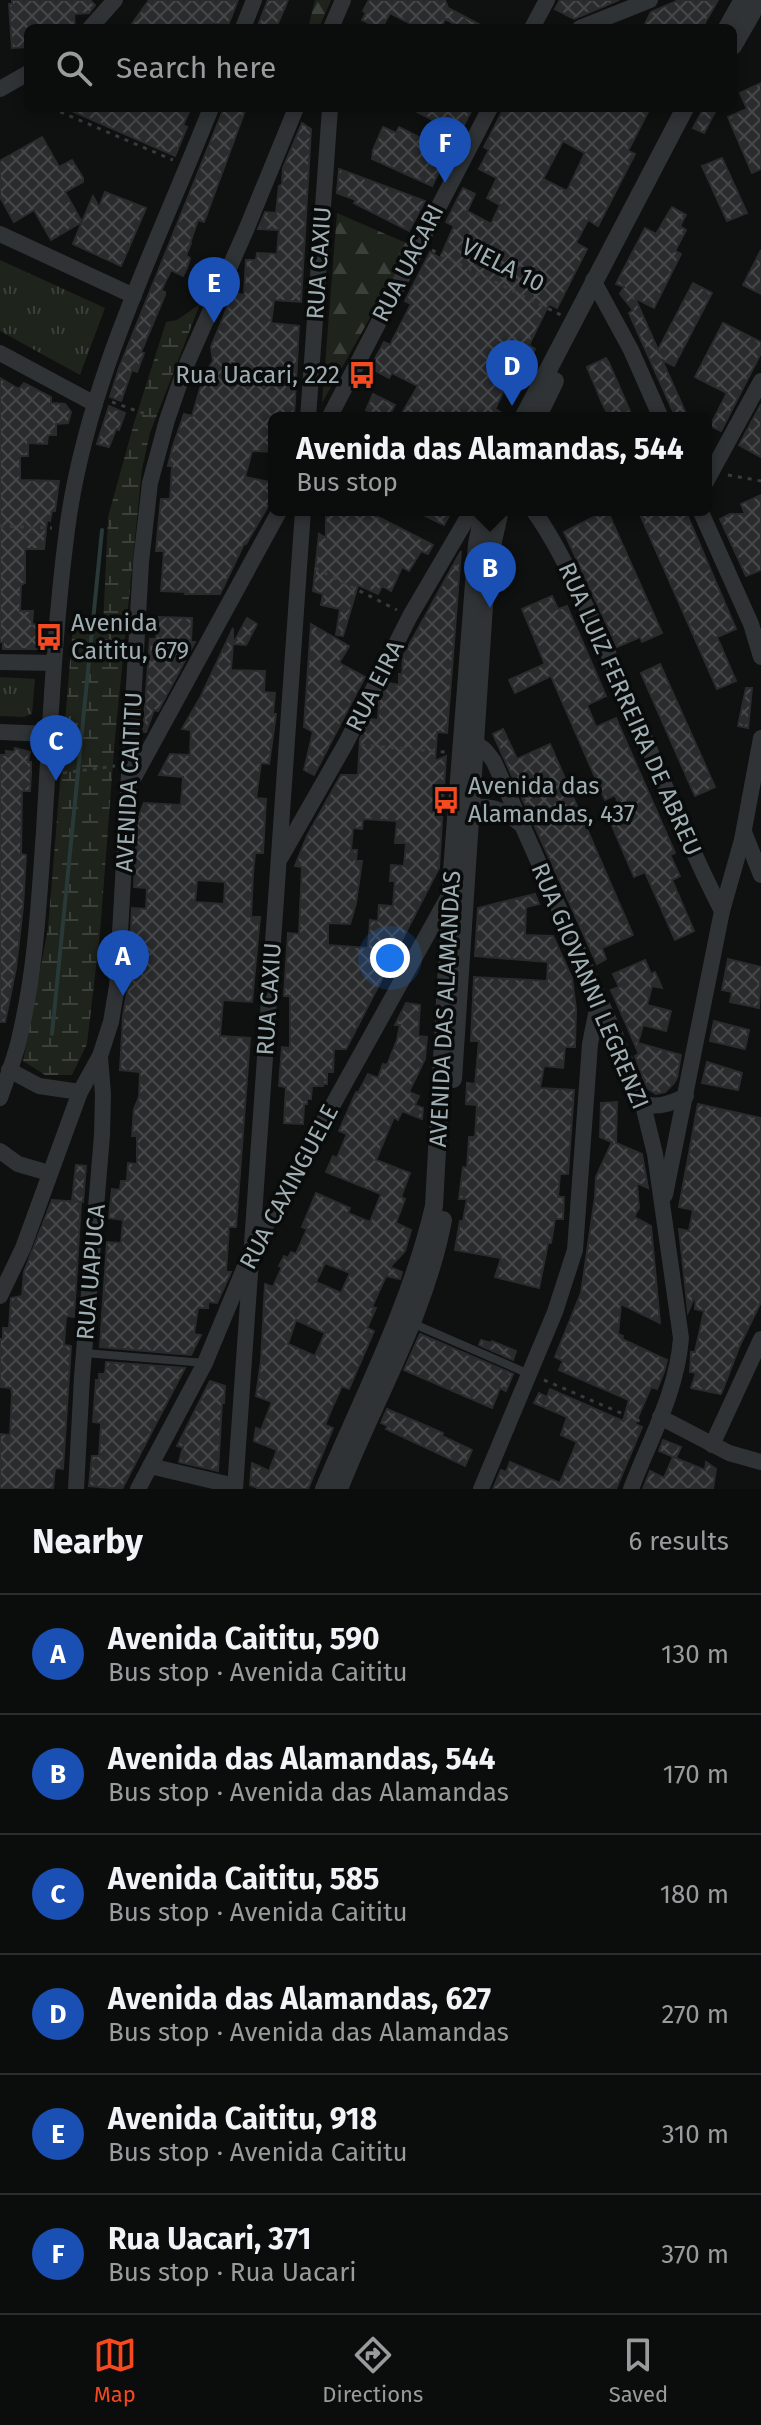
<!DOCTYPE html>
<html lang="en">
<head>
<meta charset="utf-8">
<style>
  body { margin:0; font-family:"Fira Sans",sans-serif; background:#191a1a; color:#f1f3f6 }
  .you { position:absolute; left:390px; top:958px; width:28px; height:28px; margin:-20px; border:6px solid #fff; border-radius:50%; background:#1a73e8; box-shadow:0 0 0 12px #1a73e833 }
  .badge { display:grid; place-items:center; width:52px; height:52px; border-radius:50%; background:#f74920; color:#fff; font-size:26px; font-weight:700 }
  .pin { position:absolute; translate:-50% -66px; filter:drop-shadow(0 2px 4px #0008) }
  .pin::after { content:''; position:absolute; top:42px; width:28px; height:24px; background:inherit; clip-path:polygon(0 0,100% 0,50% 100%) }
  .popup { position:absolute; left:268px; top:412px; width:444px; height:104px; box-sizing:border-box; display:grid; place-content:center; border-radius:12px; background:#0b0c0c; filter:drop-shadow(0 2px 6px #0005); font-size:26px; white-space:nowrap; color:#9a9b9d }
  .popup b { font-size:30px; color:#f1f3f6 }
  .popup::after { content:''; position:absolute; left:50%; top:100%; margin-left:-16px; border:16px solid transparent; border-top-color:#0b0c0c }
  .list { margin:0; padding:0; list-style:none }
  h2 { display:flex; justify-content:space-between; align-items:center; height:104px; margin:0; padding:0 32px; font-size:34px }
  h2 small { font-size:26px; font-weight:400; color:#9a9b9d }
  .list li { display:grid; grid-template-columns:52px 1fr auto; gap:24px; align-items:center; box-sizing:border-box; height:120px; padding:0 32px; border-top:2px solid #2b2c2d }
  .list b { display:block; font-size:30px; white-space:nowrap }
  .list p { margin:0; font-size:26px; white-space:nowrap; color:#9a9b9d }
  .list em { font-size:26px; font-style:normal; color:#9a9b9d }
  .icon { flex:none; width:44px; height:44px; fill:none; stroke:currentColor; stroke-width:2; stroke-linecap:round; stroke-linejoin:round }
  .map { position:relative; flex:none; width:761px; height:1489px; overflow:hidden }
  .search { position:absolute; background:#0b0c0c; box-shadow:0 4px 12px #0003; left:24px; right:24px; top:24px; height:88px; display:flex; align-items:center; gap:20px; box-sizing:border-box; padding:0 28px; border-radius:12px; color:#9a9b9d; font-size:30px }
  .sheet { height:824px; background:#0b0c0c }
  nav { display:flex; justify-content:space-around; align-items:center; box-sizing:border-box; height:112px; border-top:2px solid #2b2c2d; background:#0b0c0c; font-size:22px; color:#9a9b9d }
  nav a { display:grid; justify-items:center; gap:4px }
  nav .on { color:#f74920 }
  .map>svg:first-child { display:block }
  .grass { fill:url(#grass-tufts) }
  .forest { fill:url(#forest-firs) }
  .wetland { fill:url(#wetland-marsh) }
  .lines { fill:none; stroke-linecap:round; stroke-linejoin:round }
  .stream { stroke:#283938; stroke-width:4 }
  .building { fill:url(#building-cross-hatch); stroke:#292b2c; stroke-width:2; fill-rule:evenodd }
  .path { stroke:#363b3c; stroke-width:3; stroke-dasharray:4 6; stroke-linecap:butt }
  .service { stroke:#303335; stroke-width:8 }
  .minor { stroke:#303335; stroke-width:16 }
  .tertiary { stroke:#303335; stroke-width:18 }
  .labels { text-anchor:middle; stroke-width:7; stroke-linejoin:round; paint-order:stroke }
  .street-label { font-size:24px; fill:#9faeb2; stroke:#0a0b0b }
  .poi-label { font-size:24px; fill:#9faeb2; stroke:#0a0b0b; text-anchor:start }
</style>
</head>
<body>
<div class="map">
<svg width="761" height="1489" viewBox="0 0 761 1489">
  <defs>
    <pattern id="grass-tufts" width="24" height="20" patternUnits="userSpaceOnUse" patternTransform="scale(2)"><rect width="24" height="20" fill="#1e231b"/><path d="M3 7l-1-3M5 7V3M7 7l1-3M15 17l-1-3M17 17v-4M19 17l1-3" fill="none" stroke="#3b403a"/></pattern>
    <pattern id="forest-firs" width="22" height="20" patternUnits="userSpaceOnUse" patternTransform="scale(2)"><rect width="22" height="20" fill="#1e231b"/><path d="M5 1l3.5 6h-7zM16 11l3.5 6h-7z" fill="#3b403a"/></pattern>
    <pattern id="wetland-marsh" width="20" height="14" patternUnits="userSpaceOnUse" patternTransform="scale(2)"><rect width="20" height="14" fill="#1e231b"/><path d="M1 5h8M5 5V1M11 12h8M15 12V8" fill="none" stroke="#3b403a"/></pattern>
    <pattern id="building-cross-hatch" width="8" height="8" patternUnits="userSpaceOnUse" patternTransform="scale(2)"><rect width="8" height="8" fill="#2a2b2d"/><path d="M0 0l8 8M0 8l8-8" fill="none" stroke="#464749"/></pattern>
  </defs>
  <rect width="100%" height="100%" fill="#0f1010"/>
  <!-- grass -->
  <g class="grass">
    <path d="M0 260 105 308 80 375 0 331Z"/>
    <path d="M0 677 35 679 32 714 24 717 0 716Z"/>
  </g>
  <!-- forest -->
  <g class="forest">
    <path d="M315 0H331L319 28H308Z"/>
    <path d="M337 213 411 245 322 403Z"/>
  </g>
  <!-- wetland -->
  <path class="wetland" d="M200 304 150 433 142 469 115 738 100 933 87 1044 72 1075H45L23 1061 48 928 73 625 103 627 108 517 134 423 166 322 177 320Z"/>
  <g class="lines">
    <!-- stream -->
    <path class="stream" d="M52 1034 102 530"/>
  </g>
  <!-- building -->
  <g class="building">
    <path d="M12 0H90L95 5 89 13 74 14 75 28H28V47L12 48 9 4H12Z"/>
    <path d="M149 0H238L227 28 214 23 213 28H129Z"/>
    <path d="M268 0H288L276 28H257Z"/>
    <path d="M369 0H445L448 8 486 28H462L445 19 441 28 432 24 430 28H408L411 24 390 13 382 28H379L362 20 366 13 363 11Z"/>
    <path d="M560 0H619L574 19 555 9Z"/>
    <path d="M679 0H718L702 28H643L651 12Z"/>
    <path d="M761 83V169L752 173 728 117 747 109 740 93Z"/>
    <path d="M65 108H191L183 125 187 127 175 156Z"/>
    <path d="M224 108H246L204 222 198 220 190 243H191L186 256 190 258 187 268 183 276 171 270 161 291 165 292V295L141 352 144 353 137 372 132 370 121 401 110 397 119 368Z"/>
    <path d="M410 108H473L459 134Z"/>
    <path d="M504 108H650L628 151 635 154 598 226 588 220 576 243 587 249 557 308 549 304 529 345 535 349 517 384 509 380 495 409 511 418H399L418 386 392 373 389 378 370 368 384 342 390 345 411 304 405 301 430 252 440 258 454 226 446 222 463 188 475 194 467 211 491 224 500 205 487 198 497 178 479 169 489 150 484 147ZM563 141 585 153 567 191 543 179Z"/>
    <path d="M704 108H717L704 133 693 128Z"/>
    <path d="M302 123 311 129 301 302 274 300 271 323 299 326 294 418H274V452L252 451 245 477 274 483V496L246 544H244L220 594H185L186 592 161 591 164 551H156L158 529 161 499H170L172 466H168L172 449 184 414 192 416 204 375 213 361 211 347 233 293 244 295 246 260H256L257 253 277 254 279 230 258 229 265 212 276 213 279 186 282 184 283 168Z"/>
    <path d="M383 127 396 133 399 127 449 152 432 186 372 159 373 150Z"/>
    <path d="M42 137 59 167 72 160 83 178V182L65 192 82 222 93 196 99 207 105 192 146 208 121 266 73 244 82 222 51 240 34 210 14 222 0 197V161Z"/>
    <path d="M722 158 747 213 727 221 702 166Z"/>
    <path d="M339 169 425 201 409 231 354 203 356 200 337 193Z"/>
    <path d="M672 207 686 215 680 226 686 230 675 251 681 254 654 308 635 298 658 350 693 283 712 293 674 366 662 360 688 418H676L629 313 633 310 620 294 624 287 616 284 645 228 656 234Z"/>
    <path d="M761 250V294L743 285Z"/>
    <path d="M723 323 761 342V353L721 431 710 426 727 393 695 377Z"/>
    <path d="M606 358 609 363 633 418H610L603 405 587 367Z"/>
    <path d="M0 378 19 389 24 383 51 397V403L65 404 71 412 68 423 56 424V435H48L47 444 28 443V456H20V480L59 481 55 511H52L50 521 47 520 44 549H25V583L21 585 20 611H33L32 624 42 625 39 649H3V642H0Z"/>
    <path d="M373 394 395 405 389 416 386 414 382 418 366 410Z"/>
    <path d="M761 404V457L739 445Z"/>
    <path d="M109 406 125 413 119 430 116 429 109 447 97 444Z"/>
    <path d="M761 495V570L746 576 720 519 730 514H745L741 504Z"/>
    <path d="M326 510H377L376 516 433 545 428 554 421 551 409 571 402 567 391 591 382 586 378 594 358 585 343 636 336 635 340 609 321 605 323 594 313 591 319 534 326 538Z"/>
    <path d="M413 510H452L444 525Z"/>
    <path d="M607 510 662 633 642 642 640 637 617 647 564 532Z"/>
    <path d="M638 510H661L663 515 673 510H685L736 629 717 637 736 681 717 689Z"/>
    <path d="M461 551 447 733 437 732 435 761 446 756 439 868 346 1049H334L333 1072H327V1084H323V1086H312L311 1099H307V1104H304L303 1124 284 1123 286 1087 279 1086 282 1047 290 1048V996H284L288 933 299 934 302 867 295 866 307 836 341 775H358L360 739 370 719 378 720 379 701 389 683 399 685V674H402L403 656ZM363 819 397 821 395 843H406L404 866 391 865 390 881H395L393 906 379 905 378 921 370 920 368 948 328 945V923L350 924 356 903 362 861H356L357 850H351L353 828 362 829Z"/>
    <path d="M552 596 558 609 567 606 606 696 587 705 596 727 616 718 675 853 670 855 680 876 672 880 694 931 675 940 645 872 634 877 610 821 624 816 615 795 605 800 551 676 515 693 509 680 545 664 522 609Z"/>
    <path d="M159 617 192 618 191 642H195L158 711 154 710 146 732H143L150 639H156Z"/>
    <path d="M247 618 257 624 246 645 233 644 231 670 265 671 264 692 275 693 273 714H276L269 764 261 763 256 798 266 799 263 853H255L253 874 251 917H260L252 1002 223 1000 220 1036 250 1038 236 1227H229L226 1272H231L217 1303 208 1302V1308H198L194 1334 201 1335 191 1355 100 1347 107 1242 121 1243 123 1220 109 1218 112 1189 120 1190 121 1181H127L128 1163 137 1164V1136H132L134 1109 139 1097 140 1072 120 1070 123 1016 128 987 132 908 146 909 147 888 134 887 137 821 144 803 181 805 183 777 159 775 170 754 190 755 191 730 182 729 201 696 233 628V644ZM197 880 225 882 224 904 195 902Z"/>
    <path d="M311 624 349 646 339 663 365 677 314 775 304 770 313 732 304 727Z"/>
    <path d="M660 664 715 787 695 796 641 673Z"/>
    <path d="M746 688H752L748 728 738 726Z"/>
    <path d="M503 729 517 759 550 744 633 935 602 948 606 959 597 964 493 734Z"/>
    <path d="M15 748 30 752 28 762H31V773L30 791H22L21 854 26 855 23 907 16 968 5 1022H0V755H6V751L14 752Z"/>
    <path d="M535 894 539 904 526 907 525 935 553 936 572 978 576 1009 575 1047H565L563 1068 544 1066 540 1088 574 1090 568 1174H560L558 1197H564L563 1219H555L551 1243H548L539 1288 495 1277 501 1258 455 1250 460 1221H463L467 1199H459L463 1167 467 1168 469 1137H475L477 1105 466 1104 467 1083 475 1084 479 1041H471L474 977 547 981 548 962 475 956 478 908Z"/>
    <path d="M728 959 761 967 759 1008 730 1002 732 992 722 990Z"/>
    <path d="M645 960 651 974 655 972 662 988 652 986 647 1005 671 1011 666 1031 643 1025 638 1043 681 1055 677 1078 674 1083 665 1092 656 1094 647 1088 635 1056 639 1054 611 990 619 987 613 974Z"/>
    <path d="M406 1003 420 1005 418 1036 427 1037 425 1059 409 1092 419 1096 415 1105 423 1108 422 1119 402 1111 398 1120 394 1117 376 1160 410 1173 401 1197 405 1199 396 1223 411 1230 405 1251 390 1267 402 1272 400 1279 386 1276 372 1307 376 1308 367 1328 374 1331 349 1389 342 1386 332 1408 325 1425 333 1428 308 1489H260L250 1485 252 1463 269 1471 277 1450 254 1441 256 1428 261 1430 272 1402 256 1396 261 1361 265 1284 273 1287 282 1267 279 1266 284 1256 288 1258 291 1252 296 1254 307 1229 302 1227 316 1193 350 1208 348 1213 370 1222 381 1194 326 1172 333 1156 337 1158 347 1134 339 1131 356 1092 358 1093 368 1074 378 1078 383 1064 387 1065 397 1040 400 1025H395ZM325 1263 350 1273 341 1293 316 1282ZM296 1320 325 1333 315 1356 288 1344Z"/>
    <path d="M714 1021 749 1030 745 1049 710 1041Z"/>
    <path d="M707 1062 742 1073 738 1090 702 1083Z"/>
    <path d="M617 1102 616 1143 642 1154 648 1188 637 1183 639 1208 634 1217 651 1226 660 1323 621 1304 618 1334 623 1336 622 1339 667 1360 664 1372 657 1389 651 1387 635 1424 642 1427 616 1489H493L501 1470 506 1472 510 1462 560 1483 577 1442 561 1435 567 1417 534 1403 539 1393 547 1397 550 1389 623 1421 629 1400 559 1370 563 1361 555 1357 581 1293 595 1197 596 1177 612 1142 600 1137 601 1103Z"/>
    <path d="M698 1104 761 1118V1302L740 1345 721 1394 691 1388 696 1373 690 1372 691 1352H695L704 1311 695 1309 696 1293 688 1312 679 1229 689 1231 693 1210 679 1207Z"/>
    <path d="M76 1165 86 1166 83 1202 72 1201Z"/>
    <path d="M52 1200 81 1202 74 1317 66 1316 64 1345 71 1346 63 1469 55 1468 53 1489H0V1434L10 1435 12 1394 11 1388 0 1387V1339H3V1328H9L11 1298 22 1296 24 1272Z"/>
    <path d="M420 1334 513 1374 506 1391 500 1388 492 1408 404 1370Z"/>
    <path d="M481 1340 491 1343 492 1341 516 1351 513 1360 479 1345Z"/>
    <path d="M106 1362 185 1368 122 1489 89 1486 92 1456H99L101 1423 93 1422 96 1380H99V1374H105Z"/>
    <path d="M210 1381 225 1386 224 1403H222L218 1471 179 1462 183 1447 177 1446Z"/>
    <path d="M387 1409 443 1433 442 1436 472 1450 465 1466 386 1429 388 1426 381 1423Z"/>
    <path d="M663 1440 681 1447 676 1458 659 1451Z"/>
    <path d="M673 1457 705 1470 706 1462 716 1469 713 1489H643L650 1471 664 1478Z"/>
  </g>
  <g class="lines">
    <!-- path -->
    <g class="path">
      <path d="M51 108 173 160"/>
      <path d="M432 250 561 315"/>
      <path d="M201 370 297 380"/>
      <path d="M112 402 154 417"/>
      <path d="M728 475 761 481"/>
      <path d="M0 526 52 528"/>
      <path d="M315 568 397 610"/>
      <path d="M361 745 445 752"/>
      <path d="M63 773 115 766"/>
      <path d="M544 1380 644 1423"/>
    </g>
    <!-- service -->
    <g class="service">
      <path d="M412 1323 529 1374"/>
      <path d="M85 1353 205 1363"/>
    </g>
    <!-- minor -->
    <g class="minor">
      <path d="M90 28 115 0"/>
      <path d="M243 28 254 0"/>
      <path d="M331 28 343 0"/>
      <path d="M532 28 547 0"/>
      <path d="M580 28 650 0"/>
      <path d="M0 89 28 73"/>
      <path d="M0 234 134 296"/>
      <path d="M593 280 631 350 661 418"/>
      <path d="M0 353 95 404"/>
      <path d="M308 418 330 108"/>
      <path d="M329 418 490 108"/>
      <path d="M706 482 761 381"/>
      <path d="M533 510C557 543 573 580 591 617 638 713 673 816 722 911"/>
      <path d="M700 510 751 624 761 657"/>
      <path d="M0 662 54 663"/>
      <path d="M0 732 50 734"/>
      <path d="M467 741C481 744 486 750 494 762L614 1032 644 1109 655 1154 681 1338C677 1392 650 1439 631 1489"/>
      <path d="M132 781 280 510"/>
      <path d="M459 806C486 807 497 804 519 823"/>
      <path d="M744 832 761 875"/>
      <path d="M281 857 346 743 410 616 472 510"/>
      <path d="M9 1070 39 1086 80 1092"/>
      <path d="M0 1098C7 1077 16 1056 20 1035 36 968 39 899 44 831 50 731 54 629 67 530 86 382 157 245 211 108"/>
      <path d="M642 1103C657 1109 672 1103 686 1096"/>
      <path d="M0 1151 18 1164 49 1173"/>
      <path d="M665 1195 722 911 742 840 761 738"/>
      <path d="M0 1296 23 1248 80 1092 100 1056 111 1022 117 986 141 562 150 483 167 420 185 368 246 230 296 108"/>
      <path d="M660 1417 729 1453 761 1462"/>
      <path d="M712 1445 761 1339"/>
      <path d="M150 1466 235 1486"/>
      <path d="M76 1489 82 1377 102 1135 103 1094 100 1057"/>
      <path d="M138 1489 205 1363 251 1252 451 892"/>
      <path d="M235 1489 303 510"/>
      <path d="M481 1489 555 1312 575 1250 590 1044 599 999"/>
    </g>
    <!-- tertiary -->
    <g class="tertiary">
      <path d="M727 28 741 3 745 0"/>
      <path d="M733 46 752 13 754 0"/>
      <path d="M523 418 685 108"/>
      <path d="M537 418 555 381"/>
      <path d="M453 1079 484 606 489 559 500 510"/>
      <path d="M324 1489C363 1397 411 1305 434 1206L452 871 477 544 484 510"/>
      <path d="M339 1489C374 1400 425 1315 443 1220"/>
    </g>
  </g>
  <!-- icons -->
  <defs>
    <g id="bus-bare" transform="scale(2.16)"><path d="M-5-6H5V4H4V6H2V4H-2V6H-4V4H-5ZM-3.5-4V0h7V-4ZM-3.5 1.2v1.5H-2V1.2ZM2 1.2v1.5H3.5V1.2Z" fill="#f74920" stroke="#0a0b0b" stroke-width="2.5" paint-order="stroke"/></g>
  </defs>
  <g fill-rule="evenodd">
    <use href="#bus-bare" x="362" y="375"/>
    <use href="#bus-bare" x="49" y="637"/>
    <use href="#bus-bare" x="446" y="800"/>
  </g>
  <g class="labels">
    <!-- street labels -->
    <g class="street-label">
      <text transform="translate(319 263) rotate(-86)" y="8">RUA CAXIU</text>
      <text transform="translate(408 263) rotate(-63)" y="8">RUA UACARI</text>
      <text transform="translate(503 265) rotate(27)" y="8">VIELA 10</text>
      <text transform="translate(375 686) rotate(-63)" y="8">RUA EIRA</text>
      <text transform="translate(630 709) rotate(66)" y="8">RUA LUIZ FERREIRA DE ABREU</text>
      <text transform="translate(129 782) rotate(-87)" y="8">AVENIDA CAITITU</text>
      <text transform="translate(590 986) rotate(67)" y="8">RUA GIOVANNI LEGRENZI</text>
      <text transform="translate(269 999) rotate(-86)" y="8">RUA CAXIU</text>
      <text transform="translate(445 1009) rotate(-87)" y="8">AVENIDA DAS ALAMANDAS</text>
      <text transform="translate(289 1187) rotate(-62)" y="8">RUA CAXINGUELE</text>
      <text transform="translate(91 1272) rotate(-85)" y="8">RUA UAPUCA</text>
    </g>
    <!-- poi labels -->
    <g class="poi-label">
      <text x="340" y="383" text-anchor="end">Rua Uacari, 222</text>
      <text x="71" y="631">Avenida<tspan x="71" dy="28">Caititu, 679</tspan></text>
      <text x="468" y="794">Avenida das<tspan x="468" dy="28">Alamandas, 437</tspan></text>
    </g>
  </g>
</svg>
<div class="you"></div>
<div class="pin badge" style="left:123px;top:996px;background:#1a4fb4">A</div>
<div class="pin badge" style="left:490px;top:608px;background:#1a4fb4">B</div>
<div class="popup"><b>Avenida das Alamandas, 544</b>Bus stop</div>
<div class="pin badge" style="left:56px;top:781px;background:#1a4fb4">C</div>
<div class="pin badge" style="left:512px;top:406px;background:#1a4fb4">D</div>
<div class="pin badge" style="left:214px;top:323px;background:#1a4fb4">E</div>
<div class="pin badge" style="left:445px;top:183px;background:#1a4fb4">F</div>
<div class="search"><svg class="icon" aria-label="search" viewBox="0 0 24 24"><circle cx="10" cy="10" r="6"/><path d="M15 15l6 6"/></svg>Search here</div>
</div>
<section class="sheet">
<h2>Nearby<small>6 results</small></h2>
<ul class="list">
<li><span class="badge" style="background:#1a4fb4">A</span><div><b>Avenida Caititu, 590</b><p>Bus stop · Avenida Caititu</p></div><em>130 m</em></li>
<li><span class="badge" style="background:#1a4fb4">B</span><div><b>Avenida das Alamandas, 544</b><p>Bus stop · Avenida das Alamandas</p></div><em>170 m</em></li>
<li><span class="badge" style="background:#1a4fb4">C</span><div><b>Avenida Caititu, 585</b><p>Bus stop · Avenida Caititu</p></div><em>180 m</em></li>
<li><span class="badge" style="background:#1a4fb4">D</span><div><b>Avenida das Alamandas, 627</b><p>Bus stop · Avenida das Alamandas</p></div><em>270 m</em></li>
<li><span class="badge" style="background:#1a4fb4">E</span><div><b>Avenida Caititu, 918</b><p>Bus stop · Avenida Caititu</p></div><em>310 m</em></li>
<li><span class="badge" style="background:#1a4fb4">F</span><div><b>Rua Uacari, 371</b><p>Bus stop · Rua Uacari</p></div><em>370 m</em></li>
</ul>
</section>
<nav>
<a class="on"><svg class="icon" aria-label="map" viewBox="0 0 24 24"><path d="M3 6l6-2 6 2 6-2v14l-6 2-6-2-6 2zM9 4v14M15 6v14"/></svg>Map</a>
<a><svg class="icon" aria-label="directions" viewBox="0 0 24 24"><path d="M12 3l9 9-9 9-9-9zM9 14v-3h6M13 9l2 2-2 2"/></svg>Directions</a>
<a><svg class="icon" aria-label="saved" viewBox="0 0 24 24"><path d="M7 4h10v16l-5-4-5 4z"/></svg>Saved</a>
</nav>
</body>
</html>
